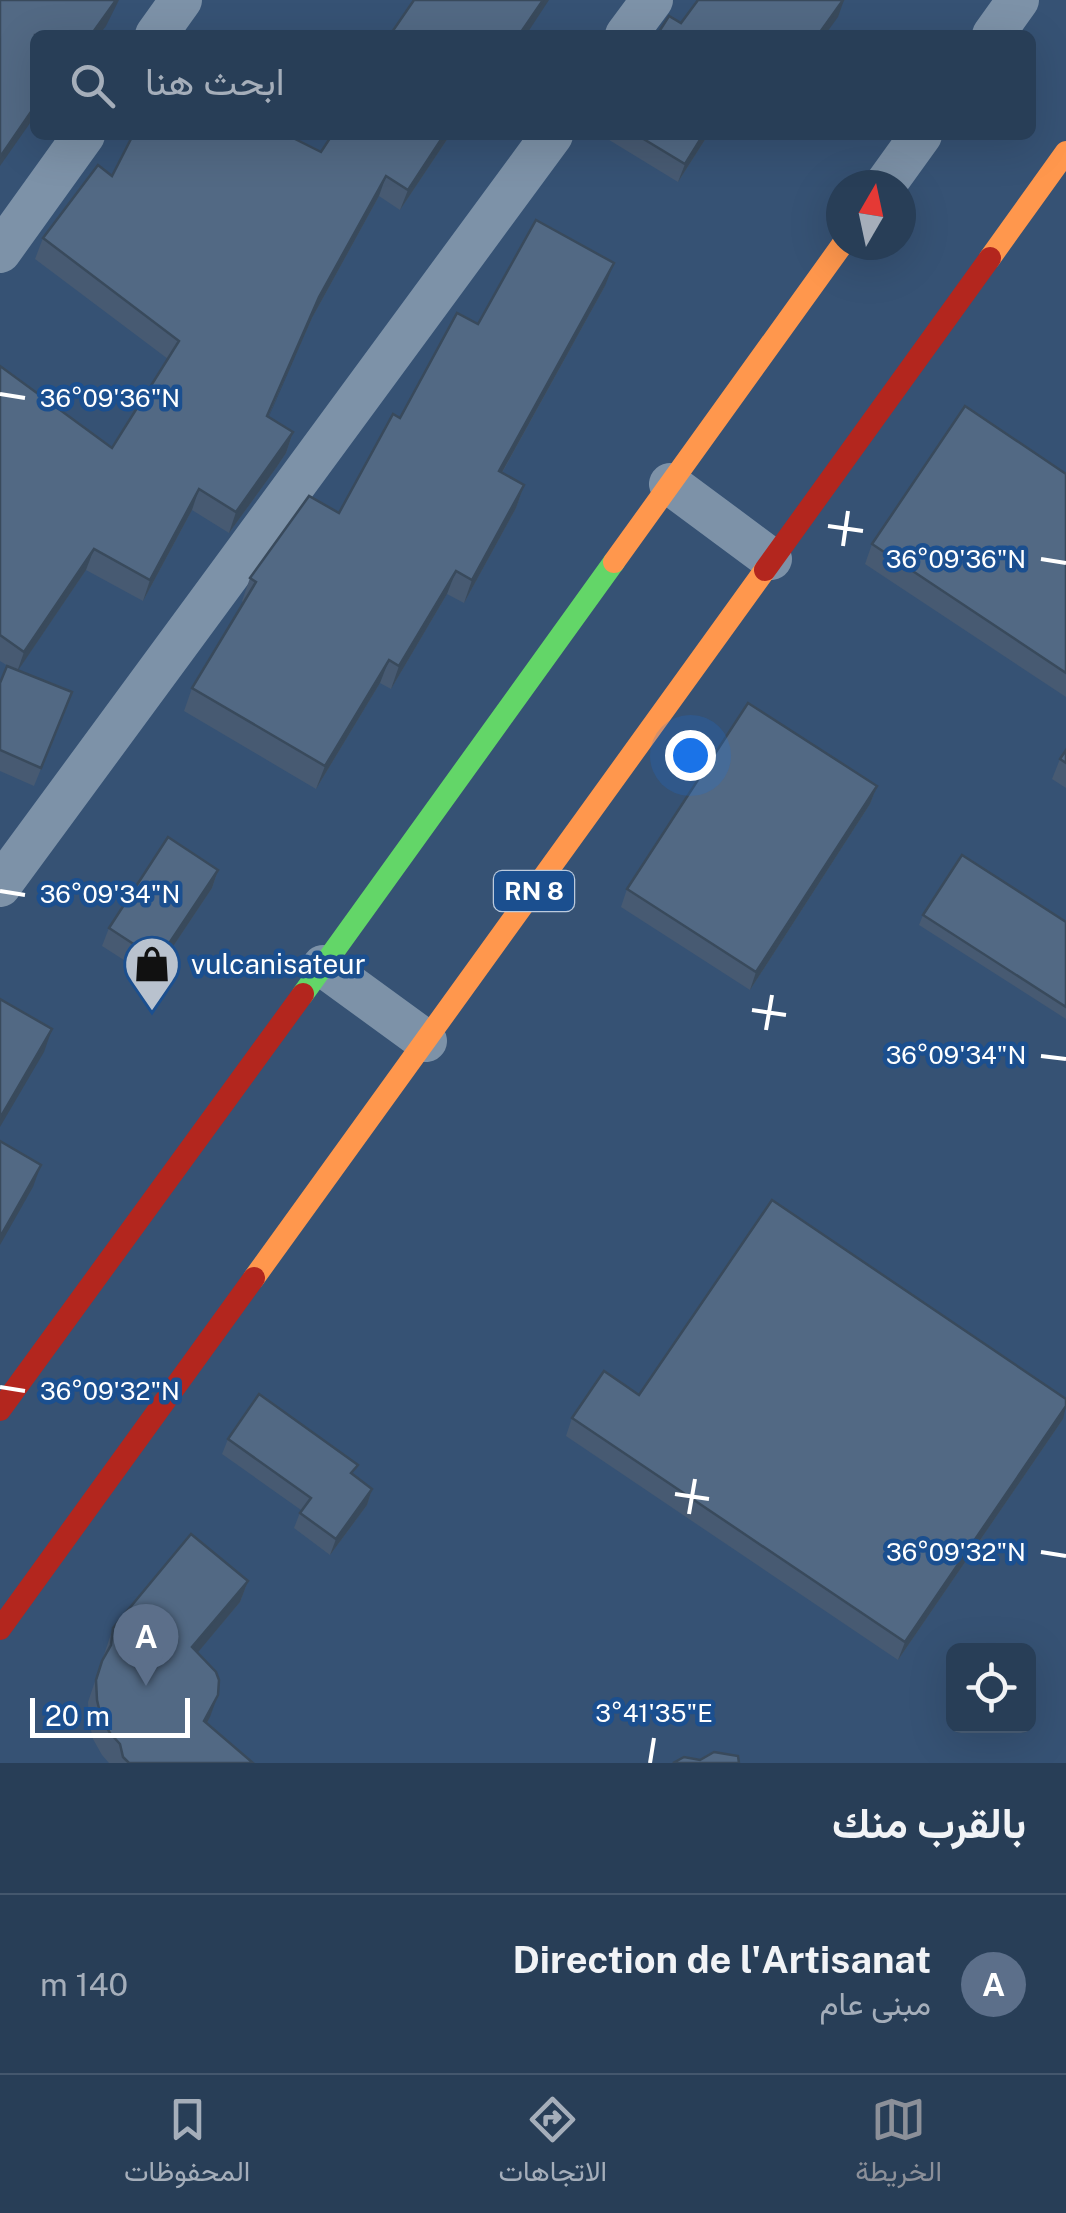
<!DOCTYPE html>
<html lang="ar">
<head>
<meta charset="utf-8">
<style>
  body { margin:0; font-family:"Public Sans",Vazirmatn,sans-serif; background:#344961; color:#f1f3f6; direction:rtl }
  .controls { position:absolute; right:30px; bottom:30px; display:grid; overflow:hidden; border-radius:15px; box-shadow:0 10px 40px #0002 }
  .controls button { width:90px; height:90px; display:grid; place-items:center; padding:0; border:0; border-bottom:2px solid #44576d; background:#283e57; color:#f1f3f6; font:50px sans-serif }
  .compass { position:absolute; left:826px; top:170px; width:90px; height:90px; border-radius:50%; background:#283e57; box-shadow:0 10px 40px #0002; rotate:9deg }
  .scale { position:absolute; left:30px; bottom:25px; width:160px; box-sizing:border-box; padding-left:10px; border:5px solid #fff; border-top:0; font-size:28px; line-height:35px; white-space:nowrap; color:#fff; -webkit-text-stroke:8px #1b4f8f; paint-order:stroke }
  .you { position:absolute; left:690px; top:755px; width:35px; height:35px; margin:-25px; border:8px solid #fff; border-radius:50%; background:#1a73e8; box-shadow:0 0 0 15px #1a73e833 }
  .badge { display:grid; place-items:center; width:65px; height:65px; border-radius:50%; background:#8c9099; color:#fff; font-size:32px; font-weight:700 }
  .pin { position:absolute; translate:-50% -82px; filter:drop-shadow(0 2px 5px #0008) }
  .pin::after { content:''; position:absolute; top:52px; width:35px; height:30px; background:inherit; clip-path:polygon(0 0,100% 0,50% 100%) }
  .list { margin:0; padding:0; list-style:none }
  h2 { display:flex; justify-content:space-between; align-items:center; height:130px; margin:0; padding:0 40px; font-size:42px }
  h2 small { font-size:32px; font-weight:400; color:#a5aeba }
  .list li { display:grid; grid-template-columns:65px 1fr auto; gap:30px; align-items:center; box-sizing:border-box; height:180px; padding:0 40px; border-top:2px solid #44576d }
  .list b { display:block; font-size:38px; white-space:nowrap }
  .list p { margin:0; font-size:32px; white-space:nowrap; color:#a5aeba }
  .list em { font-size:32px; font-style:normal; color:#a5aeba }
  .icon { flex:none; width:55px; height:55px; fill:none; stroke:currentColor; stroke-width:2; stroke-linecap:round; stroke-linejoin:round }
  .map { position:relative; flex:none; width:1066px; height:1763px; overflow:hidden; direction:ltr }
  .search { position:absolute; background:#283e57; box-shadow:0 10px 40px #0002; left:30px; right:30px; top:30px; height:110px; display:flex; align-items:center; gap:25px; box-sizing:border-box; padding:0 35px; border-radius:15px; color:#a5aeba; font-size:38px }
  .sheet { height:310px; background:#283e57 }
  nav { display:flex; justify-content:space-around; align-items:center; box-sizing:border-box; height:140px; border-top:2px solid #44576d; background:#283e57; font-size:28px; color:#a5aeba }
  nav a { display:grid; justify-items:center; gap:5px }
  nav .on { color:#8c9099 }
  .map>svg:first-child { display:block }
  .lines { fill:none; stroke-linecap:round; stroke-linejoin:round }
  .street { stroke:#7d92a8; stroke-width:42 }
  .fast { stroke:#63d668; stroke-width:22 }
  .slow { stroke:#ff974d; stroke-width:22 }
  .jam { stroke:#b3261e; stroke-width:22 }
  .wall { fill:#475a72 }
  .shaded-wall { fill:#394a5c }
  .building { fill:#526984; stroke:#394a5c; stroke-width:2.5 }
  .ticks { fill:none; stroke:#fff; stroke-width:4 }
  .labels { text-anchor:middle; stroke-width:9; stroke-linejoin:round; paint-order:stroke }
  .shield { fill:#1b4f8f; stroke:#bbcadd; stroke-width:2.5 }
  .shield-label { font-size:25px; font-weight:bold; fill:#fff }
  .poi-label { font-size:28px; fill:#fff; stroke:#1b4f8f; text-anchor:start }
  .ticks-label { font-size:25px; text-anchor:middle; fill:#fff; stroke:#1b4f8f; stroke-width:9; stroke-linejoin:round; paint-order:stroke }
</style>
</head>
<body>
<div class="map">
<svg width="1066" height="1763" viewBox="0 0 1066 1763">
  <rect width="100%" height="100%" fill="#365274"/>
  <g class="lines">
    <!-- street -->
    <g class="street">
      <path d="M156 35 181 0"/>
      <path d="M626 35 652 0"/>
      <path d="M993 35 1018 0"/>
      <path d="M885 185 921 135"/>
      <path d="M0 252 84 135"/>
      <path d="M670 484 771 559"/>
      <path d="M0 886 552 135"/>
      <path d="M323 966 426 1041"/>
    </g>
    <!-- fast -->
    <path class="fast" d="M303 994 614 562"/>
    <!-- slow -->
    <g class="slow">
      <path d="M990 258 1066 152"/>
      <path d="M614 562 842 245"/>
      <path d="M254 1278 765 570"/>
    </g>
    <!-- jam -->
    <g class="jam">
      <path d="M765 570 990 258"/>
      <path d="M0 1410 303 994"/>
      <path d="M0 1629 254 1278"/>
    </g>
  </g>
  <!-- wall -->
  <g class="wall">
    <path d="M332 135H450L400 210 379 196 312 318 268 417 293 432 286 453 276 468 229 533 192 510 143 601 86 570 18 670 72 692 34 786 0 771V683L8 666 0 661V366L112 448 168 359 35 259 43 238 112 176 321 152Z"/>
    <path d="M601 135H708L678 182Z"/>
    <path d="M605 286 502 473 524 485 516 508 464 603 447 594 391 689 380 683 316 789 184 711 192 688 243 602 242 601 250 578 339 513 400 418 478 324Z"/>
    <path d="M1066 474V697L865 564 872 544Z"/>
    <path d="M1066 750V788L1052 779 1060 759Z"/>
    <path d="M877 786 870 804 750 990 621 907 627 889Z"/>
    <path d="M218 870 212 888 152 978 102 946 109 928Z"/>
    <path d="M923 915 1066 922V1019L919 925Z"/>
    <path d="M639 1395 1063 1419 898 1660 566 1436 572 1418Z"/>
    <path d="M228 1439 354 1476 372 1489 367 1505 330 1555 294 1528 301 1510 222 1454Z"/>
    <path d="M248 1581 240 1602 197 1653 218 1695 207 1723 253 1763H109L102 1755 93 1739 89 1722 88 1702 113 1628Z"/>
  </g>
  <!-- shaded-wall -->
  <g class="shaded-wall">
    <path d="M116 0H119L106 26 99 35H91Z"/>
    <path d="M543 0H549L526 35H519Z"/>
    <path d="M844 0 838 17 825 35H818Z"/>
    <path d="M35 106V116L0 166V157Z"/>
    <path d="M444 135H450L400 210 408 190Z"/>
    <path d="M703 135H708L678 182 685 164Z"/>
    <path d="M386 176 379 196 312 318 260 437 319 297Z"/>
    <path d="M614 263 605 286 490 494 499 471Z"/>
    <path d="M293 432 286 453 276 468 229 533 236 512Z"/>
    <path d="M524 485 516 508 464 603 472 580Z"/>
    <path d="M199 489 192 510 143 601 150 580Z"/>
    <path d="M94 549 86 570 17 672 24 652Z"/>
    <path d="M456 571 447 594 391 689 399 666Z"/>
    <path d="M389 660 380 683 316 789 325 766Z"/>
    <path d="M877 786 870 804 750 990 756 972Z"/>
    <path d="M218 870 212 888 152 978 158 960Z"/>
    <path d="M52 1029 44 1052 0 1127V1118Z"/>
    <path d="M41 1165 33 1187 0 1245V1237Z"/>
    <path d="M1066 1406 1063 1419 898 1660 905 1642Z"/>
    <path d="M372 1489 367 1505 330 1555 336 1539Z"/>
    <path d="M248 1581 240 1602 184 1669 192 1647Z"/>
    <path d="M218 1695 210 1717 196 1743 204 1721Z"/>
  </g>
  <!-- building -->
  <g class="building">
    <path d="M0 0H116L91 35H35V106L0 157Z"/>
    <path d="M414 0H543L519 35H390Z"/>
    <path d="M698 0H843L818 35H657L669 16 681 23Z"/>
    <path d="M133 135H287L321 152 332 135H444L408 190 386 176 319 297 267 416 293 432 236 512 199 489 150 580 94 549 24 652 0 635V366L112 448 179 341 43 238 98 165 112 176Z"/>
    <path d="M637 135H703L685 164Z"/>
    <path d="M536 220 614 263 499 471 524 485 472 580 456 571 399 666 389 660 325 766 192 688 256 582 250 578 309 496 339 513 393 414 400 418 457 313 478 324Z"/>
    <path d="M965 406 1066 474V673L872 544Z"/>
    <path d="M7 666 72 692 41 768 0 750V683Z"/>
    <path d="M748 703 877 786 756 972 627 889Z"/>
    <path d="M1066 750V763L1060 759Z"/>
    <path d="M168 837 218 870 158 960 109 928Z"/>
    <path d="M962 855 1066 922V1007L923 915Z"/>
    <path d="M0 999 52 1029 0 1118Z"/>
    <path d="M0 1141 41 1165 0 1237Z"/>
    <path d="M772 1200 1066 1399V1406L905 1642 572 1418 604 1371 639 1395Z"/>
    <path d="M259 1394 358 1465 351 1473 372 1489 336 1539 300 1513 311 1498 228 1439Z"/>
    <path d="M191 1534 248 1581 192 1647 216 1672 219 1680 218 1695 204 1721 253 1763H129L123 1757 120 1744 110 1733 101 1717 97 1700 96 1680 102 1661 111 1645 113 1628Z"/>
    <path d="M714 1752 738 1756 739 1763H673L684 1757 700 1760Z"/>
  </g>
  <!-- ticks -->
  <path class="ticks" d="M0 394 25 398M828 526 863 531M843 546 848 511M1041 559 1066 563M0 891 25 895M752 1010 786 1015M766 1030 772 995M1041 1056 1066 1059M0 1387 25 1391M675 1494 709 1499M689 1514 695 1479M1041 1552 1066 1556M650 1763 654 1738"/>
  <!-- icons -->
  <defs>
    <g id="shop-pin" transform="scale(2.875)"><path d="M0 17L-7.5 6A9.5 9.5 0 1 1 7.5 6Z" fill="#b9c2ce" stroke="#1b4f8f"/><path d="M-5-2.5h2.3a2.7 3.5 0 0 1 5.4 0H5L5.5 6h-11ZM-1.5-2.5h3a1.5 2.3 0 0 0-3 0Z" fill="#111"/></g>
  </defs>
  <g fill-rule="evenodd">
    <use href="#shop-pin" x="152" y="964"/>
  </g>
  <g class="labels">
    <!-- shield labels -->
    <rect class="shield" x="494" y="871" width="80" height="40" rx="8"/>
    <g class="shield-label">
      <text x="534" y="900">RN 8</text>
    </g>
    <!-- poi labels -->
    <g class="poi-label">
      <text x="191" y="974">vulcanisateur</text>
    </g>
  </g>
  <g class="ticks-label">
    <text x="110" y="407">36°09'36"N</text>
    <text x="956" y="568">36°09'36"N</text>
    <text x="110" y="903">36°09'34"N</text>
    <text x="956" y="1064">36°09'34"N</text>
    <text x="110" y="1400">36°09'32"N</text>
    <text x="956" y="1561">36°09'32"N</text>
    <text x="654" y="1722">3°41'35"E</text>
  </g>
</svg>
<div class="controls">
<button><svg class="icon" aria-label="locate" viewBox="0 0 24 24"><circle cx="12" cy="12" r="6"/><path d="M12 2v4M12 18v4M2 12h4M18 12h4"/></svg></button>
</div>
<svg class="compass" viewBox="-18 -18 36 36"><path d="M0-13l5 13h-10z" fill="#e53935"/><path d="M0 13l5-13h-10z" fill="#a5aeba"/></svg>
<div class="scale">20 m</div>
<div class="you"></div>
<div class="pin badge" style="left:146px;top:1686px;background:#5c6f8a">A</div>
<div class="search"><svg class="icon" aria-label="search" viewBox="0 0 24 24"><circle cx="10" cy="10" r="6"/><path d="M15 15l6 6"/></svg>ابحث هنا</div>
</div>
<section class="sheet">
<h2>بالقرب منك<small></small></h2>
<ul class="list">
<li><span class="badge" style="background:#5c6f8a">A</span><div><b>Direction de l'Artisanat</b><p>مبنى عام</p></div><em>140 m</em></li>
</ul>
</section>
<nav>
<a class="on"><svg class="icon" aria-label="map" viewBox="0 0 24 24"><path d="M3 6l6-2 6 2 6-2v14l-6 2-6-2-6 2zM9 4v14M15 6v14"/></svg>الخريطة</a>
<a><svg class="icon" aria-label="directions" viewBox="0 0 24 24"><path d="M12 3l9 9-9 9-9-9zM9 14v-3h6M13 9l2 2-2 2"/></svg>الاتجاهات</a>
<a><svg class="icon" aria-label="saved" viewBox="0 0 24 24"><path d="M7 4h10v16l-5-4-5 4z"/></svg>المحفوظات</a>
</nav>
</body>
</html>
